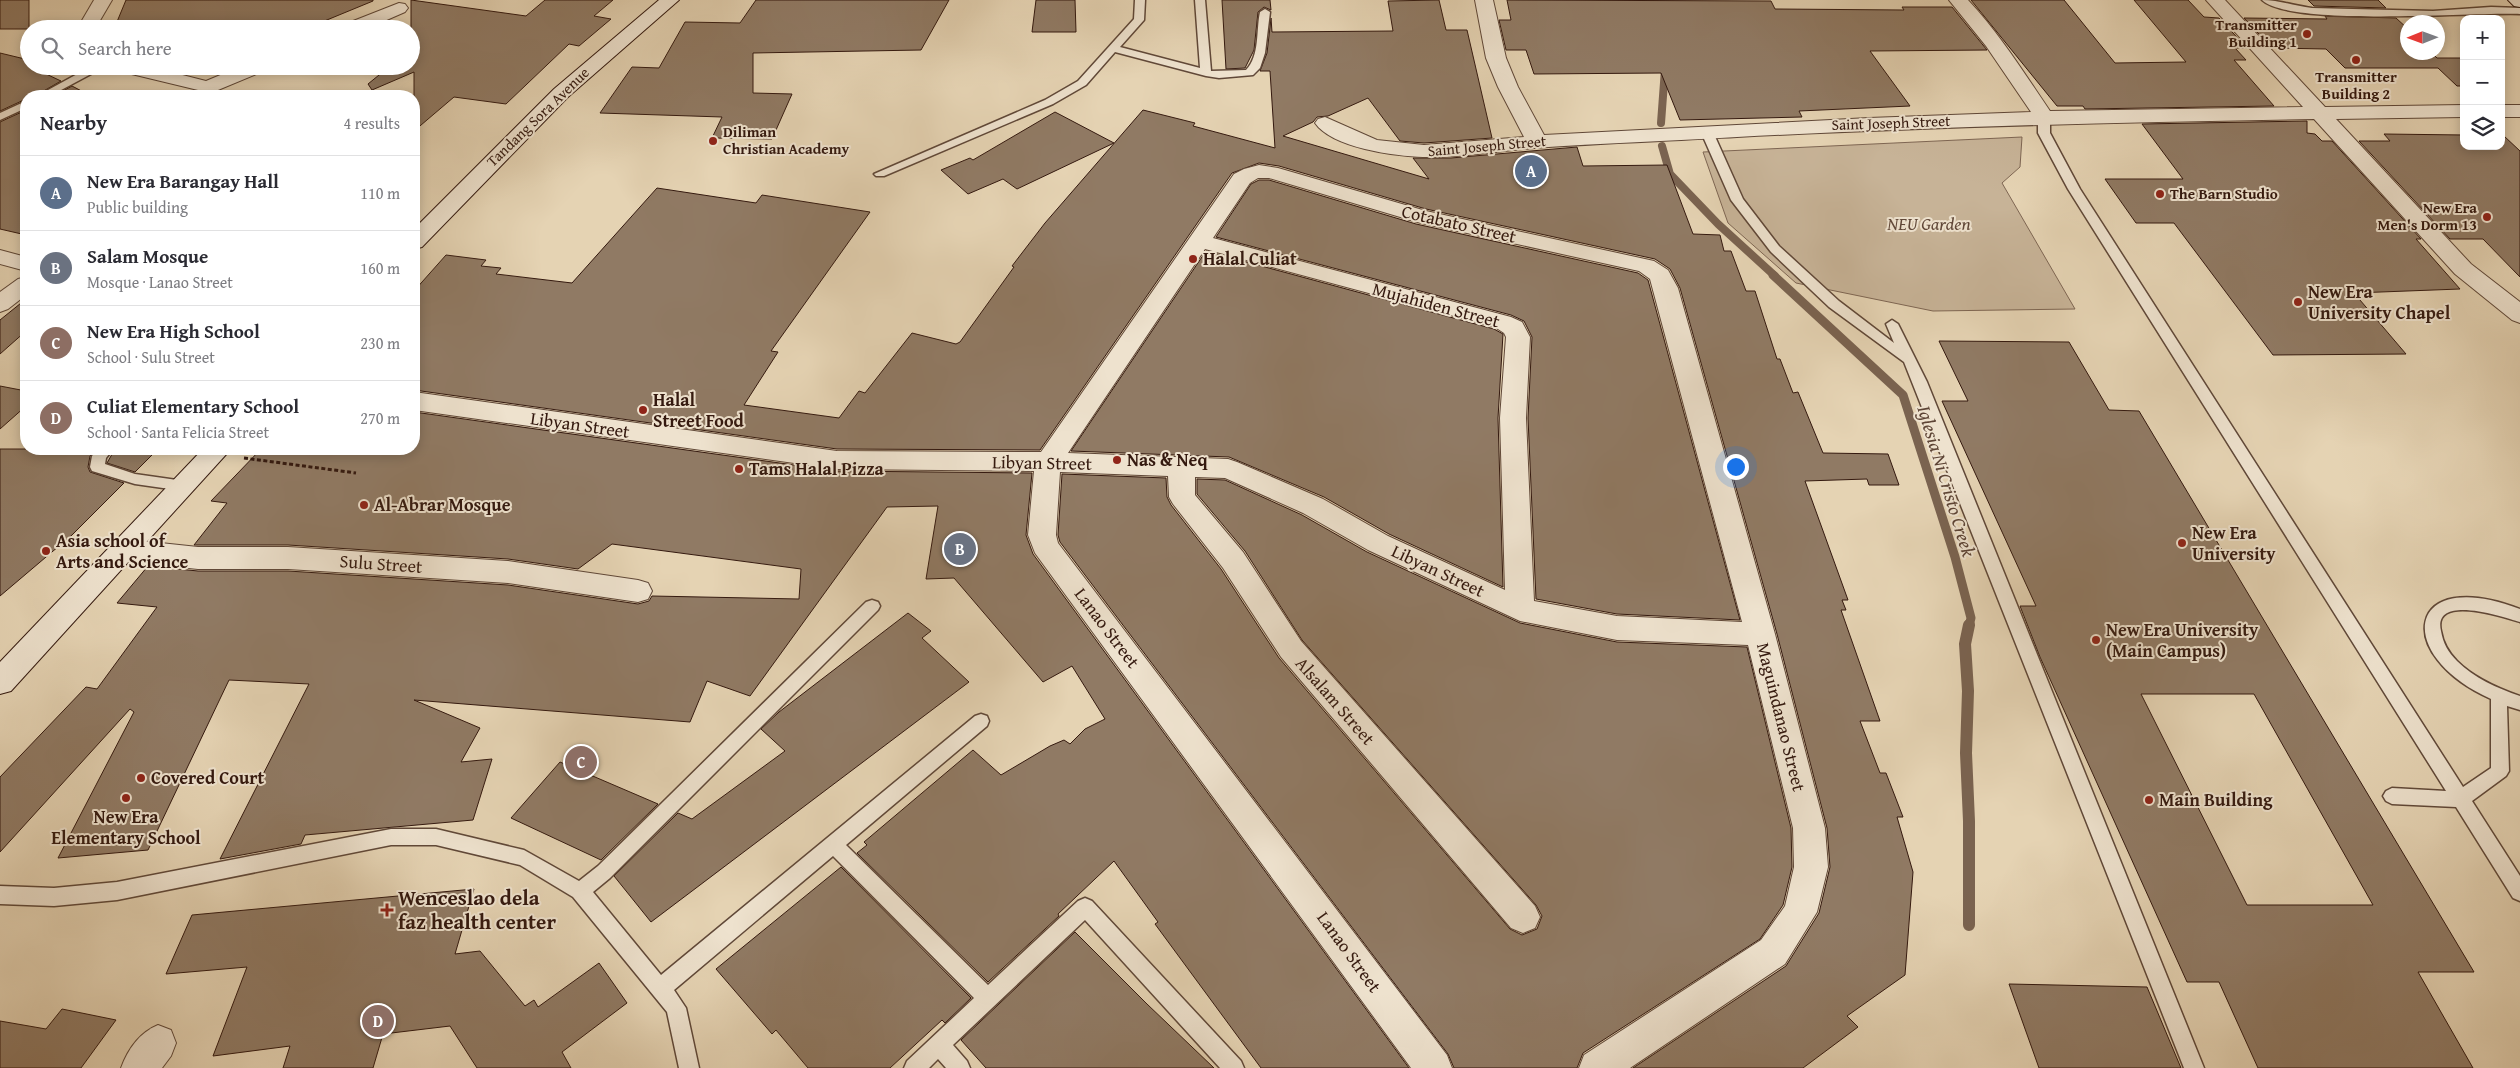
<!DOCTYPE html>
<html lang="en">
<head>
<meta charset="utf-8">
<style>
  body { margin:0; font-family:"Gentium Book Plus",serif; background:#f2f2f3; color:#2b2b33 }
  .controls { position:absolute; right:15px; top:15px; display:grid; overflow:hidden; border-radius:10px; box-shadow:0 2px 12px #0003 }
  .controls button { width:45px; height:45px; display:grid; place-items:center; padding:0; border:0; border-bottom:1px solid #e1e1e2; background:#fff; color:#2b2b33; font:25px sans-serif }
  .compass { position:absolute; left:2400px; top:15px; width:45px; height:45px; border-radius:50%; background:#fff; box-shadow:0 2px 12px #0003; rotate:269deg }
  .you { position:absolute; left:1735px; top:466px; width:18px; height:18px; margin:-12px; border:4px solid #fff; border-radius:50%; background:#1a73e8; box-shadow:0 0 0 8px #1a73e833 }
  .badge { display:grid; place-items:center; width:32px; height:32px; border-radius:50%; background:#d93025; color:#fff; font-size:16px; font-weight:700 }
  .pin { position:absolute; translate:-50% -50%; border:2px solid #fff; box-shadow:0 1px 5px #0006 }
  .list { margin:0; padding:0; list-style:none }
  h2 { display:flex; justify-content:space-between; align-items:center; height:65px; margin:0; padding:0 20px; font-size:21px }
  h2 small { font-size:16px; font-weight:400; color:#7c7c81 }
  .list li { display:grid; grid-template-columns:32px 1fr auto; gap:15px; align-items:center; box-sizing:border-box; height:75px; padding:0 20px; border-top:1px solid #e1e1e2 }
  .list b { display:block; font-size:19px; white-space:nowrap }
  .list p { margin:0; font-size:16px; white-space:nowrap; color:#7c7c81 }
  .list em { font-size:16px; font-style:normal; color:#7c7c81 }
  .icon { flex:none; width:28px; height:28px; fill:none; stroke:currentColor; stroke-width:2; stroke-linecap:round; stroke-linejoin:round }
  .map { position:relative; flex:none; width:2520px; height:1068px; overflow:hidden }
  .search { position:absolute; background:#fff; box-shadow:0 2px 12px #0003; left:20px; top:20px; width:400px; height:55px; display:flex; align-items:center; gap:12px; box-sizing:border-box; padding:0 18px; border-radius:28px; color:#7c7c81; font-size:19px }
  .panel { position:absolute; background:#fff; box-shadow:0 2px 12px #0003; left:20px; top:90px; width:400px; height:365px; border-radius:20px }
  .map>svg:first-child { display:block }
  .green { fill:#c7b397; stroke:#7e6653 }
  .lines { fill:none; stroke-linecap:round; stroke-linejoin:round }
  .stream-far2 { stroke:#7a6350; stroke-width:8 }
  .stream-far1 { stroke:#7a6350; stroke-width:9 }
  .stream { stroke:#7a6350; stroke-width:12 }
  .building { fill:#907a64; stroke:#34190f; fill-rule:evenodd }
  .lane-casing { stroke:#604838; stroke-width:3 }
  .street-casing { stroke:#604838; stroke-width:2 }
  .secondary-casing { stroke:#34190f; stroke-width:2 }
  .path { stroke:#34190f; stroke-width:3; stroke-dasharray:4 2.5; stroke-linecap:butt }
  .lane { fill:#eee2ce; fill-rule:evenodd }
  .street { fill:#eee2ce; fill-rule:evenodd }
  .secondary { fill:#eee2ce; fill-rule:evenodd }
  .poi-dot { fill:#8f2418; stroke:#eee2ce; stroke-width:2 }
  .labels { text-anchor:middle; stroke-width:4; stroke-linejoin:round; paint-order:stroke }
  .far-poi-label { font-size:15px; font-weight:bold; fill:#34190f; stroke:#eee2ce; text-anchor:end }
  .far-street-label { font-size:15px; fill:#34190f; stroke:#eee2ce }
  .street-label { font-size:18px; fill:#34190f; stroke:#eee2ce }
  .park-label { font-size:18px; font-style:italic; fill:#604738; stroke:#eee2ce }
  .poi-label { font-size:18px; font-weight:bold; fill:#34190f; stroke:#eee2ce; text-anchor:start }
  .water-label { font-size:19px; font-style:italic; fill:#5d4435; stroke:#eee2ce }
  .near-poi-label { font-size:21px; font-weight:bold; fill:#34190f; stroke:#eee2ce; text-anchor:start }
</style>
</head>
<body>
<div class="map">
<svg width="2520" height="1068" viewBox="0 0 2520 1068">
  <rect width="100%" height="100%" fill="#e5d3b3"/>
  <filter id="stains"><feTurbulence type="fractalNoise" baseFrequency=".004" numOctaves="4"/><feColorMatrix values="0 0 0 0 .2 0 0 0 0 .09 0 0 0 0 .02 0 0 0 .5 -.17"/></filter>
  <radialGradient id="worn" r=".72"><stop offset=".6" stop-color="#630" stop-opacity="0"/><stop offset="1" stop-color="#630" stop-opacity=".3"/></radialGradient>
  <!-- green -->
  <path class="green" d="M2022 137 2020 167 2002 183 2075 309 1933 311 1796 283 1728 223 1703 152Z"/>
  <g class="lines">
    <!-- stream-far2 -->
    <g class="stream-far2">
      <path d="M1661 123 1665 69"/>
      <path d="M1662 146 1670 174 1718 224 1775 276"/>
    </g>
    <!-- stream-far1 -->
    <path class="stream-far1" d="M1773 275 1903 395 1955 557 1971 618 1969 626"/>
    <!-- stream -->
    <path class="stream" d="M1969 925V821L1966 753 1968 691 1965 644 1969 625"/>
  </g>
  <!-- building -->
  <g class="building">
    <rect x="0" y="0" width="29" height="29"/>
    <path d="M126 0H373V1L305 29H114Z"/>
    <path d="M411 0 526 16 545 0H613L594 16 611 19 579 46 569 44 506 104 454 97 414 131V72L372 90 368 84 390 66H411Z"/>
    <path d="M756 0H949L921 50 753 53V93L792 94 772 139 712 138 722 117 600 113 632 67 659 68 685 22 740 23Z"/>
    <path d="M1036 0H1075L1076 32H1032Z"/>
    <path d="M1222 0H1270L1271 10 1264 7 1258 12 1254 50 1245 68 1226 69Z"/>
    <path d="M1439 0 1446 30H1467L1492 138 1424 143 1400 141 1368 98 1328 116 1317 117 1313 122 1283 136 1429 179 1413 158H1451L1577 147 1583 166 1667 165 1693 234 1720 235 1724 251H1731L1746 291H1755L1777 359H1780L1793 393 1798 392 1823 453 1888 454 1899 485H1869L1867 479 1805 481 1848 600H1842L1846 610H1841L1880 721H1860L1880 773H1886L1903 817H1897L1913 872 1905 975 1847 1016 1858 1027 1803 1068H1633L1786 966 1819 913 1830 867 1827 828 1777 634 1680 288 1670 269 1655 259 1426 209 1279 166 1259 163 1232 173 1040 450 837 449 414 390V291L446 255 486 260 481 266 501 268 496 274 572 283 657 188 756 203 762 195 870 212 771 351 778 352 744 405 839 418 859 391 865 393 912 333 956 344 960 342 1014 267 1012 266 1045 223 1143 110 1195 123 1193 126 1275 148 1270 71H1260L1267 53 1271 18 1272 32 1393 31 1388 1Z"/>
    <path d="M1507 0 1771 1 1775 9 1904 10 1902 7H1952L1987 50 1870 51 1910 106 1799 111 1802 117 1680 120 1661 73 1534 74 1526 50H1506L1499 20H1511Z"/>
    <path d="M1971 0H2064L2115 63 2186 62 2134 0H2188L2204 17 2219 18 2247 48H2235L2246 60H2234L2274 106 2085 109 2083 106H2057Z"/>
    <path d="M2308 0H2378L2386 8 2314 6Z"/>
    <path d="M2325 16 2396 18 2408 29V52H2431L2437 58H2464V86H2457L2438 68H2345L2326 49 2272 48 2244 18 2327 19Z"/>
    <path d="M0 53 29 60V66L61 81 35 96H26V99L0 111Z"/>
    <path d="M72 86 91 96H54Z"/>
    <path d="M26 110V235L0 229V122Z"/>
    <path d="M1055 112 1114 143 1017 189 1003 179 968 194 941 170 970 158 973 160Z"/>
    <path d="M2307 121V133L2315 134 2322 141H2332L2421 239H2416L2460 289 2354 293 2406 354 2273 355 2174 223H2136L2105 179H2183L2142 124Z"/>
    <path d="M2384 134 2464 135V146H2501V136H2504L2520 151V277L2483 239H2450L2359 141H2390Z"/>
    <path d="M1259 180H1269L1416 224 1638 273 1648 280 1740 620 1617 614 1536 599 1528 418 1532 337 1524 321 1511 315 1216 237 1251 184Z"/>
    <path d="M1206 251 1494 329 1503 334 1498 418 1503 587 1389 534 1324 497 1229 457 1071 451Z"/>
    <path d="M26 299V331L0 354V320Z"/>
    <path d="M1939 341 2069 342 2109 410 2139 411 2474 972H2418L2473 1068H2258L2219 982H2187L2040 657 2020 606H2036L1942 401H1968ZM2141 694H2254L2373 905H2247Z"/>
    <path d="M0 386 26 391V406L0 429Z"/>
    <path d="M414 412 837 471 1032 473 1026 535 1033 554 1409 1068H1261L1155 924 1158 922 1114 861 1058 914 1059 916 988 982 857 853 867 845 864 842 973 750 1001 775 1050 746 1064 740 1070 744 1085 729 1105 719 1072 666 1043 682 954 578 926 579 938 506 887 507 750 696 707 681 690 722 414 700 480 728 461 762 492 759 473 820 305 835 301 844 220 859 309 684 229 680 148 850 58 858 134 712 130 709 0 852V777L86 687 97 689 157 607 117 603 148 566 198 571H288L508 585 638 604 649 601 652 596 799 599 801 569 612 544 578 569 508 559 288 545H194L227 503 211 501 261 449H414Z"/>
    <path d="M0 449H96L90 456 88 467 90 472 124 483 72 535 0 596Z"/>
    <path d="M115 449H158L135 472 107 463Z"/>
    <path d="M1062 474 1166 478 1167 497 1171 505 1221 569 1279 658 1510 929 1522 935 1537 929 1542 916 1536 905 1302 640 1245 551 1197 494V479L1225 480 1302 515 1367 552 1520 623 1617 642 1747 647 1791 828 1792 867 1783 905 1760 939 1583 1053 1577 1068H1454L1448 1054 1060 542 1058 535Z"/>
    <path d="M908 613 931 631 922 638 969 682 651 922 614 876 678 813 692 819 785 751 761 729 779 712Z"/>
    <path d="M560 762 658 804 601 860 511 818Z"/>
    <path d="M841 867 971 998 945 1023 942 1020 890 1068H808L776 1030 772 1034 716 969Z"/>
    <path d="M474 889 455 954 480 951 525 1006 534 1000 538 1007 599 963 627 1003 562 1052 571 1068H477L450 1026 383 1034 373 1068H283L290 1046 213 1056 247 967 166 974 192 915Z"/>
    <path d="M1075 932 1147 1004 1214 1068H986L961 1040Z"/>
    <path d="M2009 984 2147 987 2181 1068H2039Z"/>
    <path d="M62 1009 116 1020 81 1068H0V1021L46 1029Z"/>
  </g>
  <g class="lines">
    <!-- lane casing -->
    <g class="lane-casing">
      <g id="lane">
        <path d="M1135 0H1145L1144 20 1120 47 1200 68 1195 0H1205L1211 71 1246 70C1260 56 1256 30 1260 12L1265 9 1270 12 1265 53 1260 68 1253 75 1219 78 1206 76 1115 52 1086 85 1053 104 884 176H876L874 174 1045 100 1078 81 1134 19Z"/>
        <path d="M2262 0C2279 0 2295 6 2312 8L2433 11 2491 7 2520 8V14C2473 12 2290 27 2262 0Z"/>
        <path d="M92 66H106L50 96H37Z"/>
        <path d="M26 101V108L0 120V113Z"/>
        <path d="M2044 114 2050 117V133L2080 189 2463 787 2491 768V699C2392 655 2406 565 2520 609V622C2504 617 2432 593 2441 631 2443 643 2448 652 2457 661 2474 678 2497 688 2520 696V710L2507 706 2509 771 2506 776 2472 801 2520 876V901L2513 898 2456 807 2392 804 2386 801 2383 796 2386 791 2392 788 2446 791 2068 189 2038 133V117Z"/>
        <path d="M1707 129 1713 132 1743 199 1779 246 1839 301 1894 343 1886 324 1892 320 1898 324 1927 382 2204 1068H2184L1904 362 1829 307 1771 252 1731 200 1701 132Z"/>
        <path d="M98 449H113L106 458 105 464 135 474 184 481 189 482 191 486 189 490 184 491 135 484 92 471 90 467 92 456Z"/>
        <path d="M872 600 878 602 880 606 878 610 610 878 593 892 661 975 975 716 981 714 987 716 989 721 987 726 846 845 988 985 1078 901 1085 898 1092 901 1241 1061 1244 1068H1220L1085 920 953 1045 967 1061 970 1068H946L938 1059 929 1068H904L907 1061 974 998 833 856 674 990 686 1008 699 1068H679L667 1012 573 897 520 865 436 845H391L117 900 54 906 0 904V886L54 888 117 882 391 829H436L524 850 579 881 598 866 866 602Z"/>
      </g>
    </g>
    <!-- street casing -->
    <g class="street-casing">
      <g id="street">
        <path d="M94 0H112L95 29H77Z"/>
        <path d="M1475 0H1493L1506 58 1518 87 1544 135 1869 118 2031 112 1986 46 1949 0H1968C2000 34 2024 73 2050 111L2303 107 2206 0H2225L2325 107 2464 105V117L2336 119 2471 264 2520 302V323L2512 320 2455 274 2314 119C2121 122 1929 127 1737 137 1669 141 1602 143 1534 148 1498 151 1460 158 1423 157 1395 156 1332 148 1315 123L1318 119 1325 117 1377 140 1424 145 1524 137 1498 87 1486 58Z"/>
        <path d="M399 3 405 4 408 8 405 12 366 29H341L343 25Z"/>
        <path d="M113 66H147L206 81 242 66H268L266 70 218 90 217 96H197L198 90 115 70Z"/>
        <rect x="2501" y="105" width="19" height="12"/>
        <path d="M1259 165 1278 168 1426 211 1654 261 1668 270 1678 288 1775 634 1825 828 1828 867 1817 912 1785 964 1630 1068H1579L1584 1055 1761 940 1785 906 1794 867 1793 828 1748 645 1617 640 1520 621 1368 550 1303 513 1225 478 1195 477V495L1243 552 1301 641 1535 906 1540 917 1535 928 1523 933 1511 928 1281 657 1223 568 1173 504 1169 497 1168 476 1060 472 1056 535 1058 543 1447 1055 1452 1068H1411L1035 553 1028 535 1034 471 837 469 414 410V392L837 451 1041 452 1234 174 1244 169ZM1258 178H1269L1417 222 1639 271 1650 279 1742 622 1617 616 1534 601 1526 418 1530 337 1522 322 1511 317 1213 238 1250 183ZM1205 249 1495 327 1504 333 1506 337 1500 418 1505 590 1388 536 1323 499 1237 462 1228 459 1068 453Z"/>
        <path d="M0 250 26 257V271L0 264Z"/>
        <path d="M26 277V295L8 309 0 312V292L18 279Z"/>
        <path d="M123 539 198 547H288L508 561 638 580 648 583 652 591 648 599 638 602 508 583 288 569H198L123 561 113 557 109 550 113 543Z"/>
        <path d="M158 1025 171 1030 176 1043 171 1056 162 1068H121C128 1049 139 1033 158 1025Z"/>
      </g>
    </g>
    <!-- secondary casing -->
    <g class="secondary-casing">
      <g id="secondary">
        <path d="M659 0H679L568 97 422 247 414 249V229L554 89Z"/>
        <path d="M2508 0H2520V7L2514 6Z"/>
        <path d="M203 449H231L11 691 0 694V662Z"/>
      </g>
    </g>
    <!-- path -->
    <path class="path" d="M244 458 356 473"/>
    <!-- lane -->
    <use href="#lane" class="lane"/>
    <!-- street -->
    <use href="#street" class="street"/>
    <!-- secondary -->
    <use href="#secondary" class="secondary"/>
  </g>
  <!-- markers -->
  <g class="poi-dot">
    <circle cx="2307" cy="34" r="5"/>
    <circle cx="2356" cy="60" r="5"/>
    <circle cx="713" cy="141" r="5"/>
    <circle cx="2160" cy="194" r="5"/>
    <circle cx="2487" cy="217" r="5"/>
    <circle cx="1193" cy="259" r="5"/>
    <circle cx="2298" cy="302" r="5"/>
    <circle cx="643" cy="410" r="5"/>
    <circle cx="1117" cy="460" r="5"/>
    <circle cx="739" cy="469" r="5"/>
    <circle cx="364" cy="505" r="5"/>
    <circle cx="2182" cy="543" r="5"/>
    <circle cx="46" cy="551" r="5"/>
    <circle cx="2096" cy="640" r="5"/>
    <circle cx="141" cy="778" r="5"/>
    <circle cx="126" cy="798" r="5"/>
    <circle cx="2149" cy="800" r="5"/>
    <path d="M384.5 902.5h5v5h5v5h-5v5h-5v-5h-5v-5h5z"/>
  </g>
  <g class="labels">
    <!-- far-poi labels -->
    <g class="far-poi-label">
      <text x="2297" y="30">Transmitter<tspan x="2297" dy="17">Building 1</tspan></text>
      <text x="2356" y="82" text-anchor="middle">Transmitter<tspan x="2356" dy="17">Building 2</tspan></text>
      <text x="723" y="137" text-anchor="start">Diliman<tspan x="723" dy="17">Christian Academy</tspan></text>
      <text x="2170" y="199" text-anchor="start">The Barn Studio</text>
      <text x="2477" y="213">New Era<tspan x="2477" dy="17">Men's Dorm 13</tspan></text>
    </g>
    <!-- far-street labels -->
    <g class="far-street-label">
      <text transform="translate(538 117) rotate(-44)" y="5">Tandang Sora Avenue</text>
      <text transform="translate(1891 123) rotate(-2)" y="5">Saint Joseph Street</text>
      <text transform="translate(1487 146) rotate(-5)" y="5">Saint Joseph Street</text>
    </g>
    <!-- street labels -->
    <g class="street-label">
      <text transform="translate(1459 224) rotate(13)" y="6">Cotabato Street</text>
      <text transform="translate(1436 305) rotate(15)" y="6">Mujahiden Street</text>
      <text transform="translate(580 425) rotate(8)" y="6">Libyan Street</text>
      <text transform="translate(1042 463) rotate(1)" y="6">Libyan Street</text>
      <text transform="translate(381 564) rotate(4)" y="6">Sulu Street</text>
      <text transform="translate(1438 571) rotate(25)" y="6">Libyan Street</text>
      <text transform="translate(1107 628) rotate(53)" y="6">Lanao Street</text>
      <text transform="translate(1335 701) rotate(49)" y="6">Alsalam Street</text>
      <text transform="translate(1781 717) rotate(76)" y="6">Maguindanao Street</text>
      <text transform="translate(1349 952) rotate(54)" y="6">Lanao Street</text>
    </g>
    <!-- park labels -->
    <g class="park-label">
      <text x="1929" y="230">NEU Garden</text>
    </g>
    <!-- poi labels -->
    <g class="poi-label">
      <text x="1203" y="265">Halal Culiat</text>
      <text x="2308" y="298">New Era<tspan x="2308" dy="21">University Chapel</tspan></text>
      <text x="653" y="406">Halal<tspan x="653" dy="21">Street Food</tspan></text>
      <text x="1127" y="466">Nas &amp; Neq</text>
      <text x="749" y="475">Tams Halal Pizza</text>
      <text x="374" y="511">Al-Abrar Mosque</text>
      <text x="2192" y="539">New Era<tspan x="2192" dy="21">University</tspan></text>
      <text x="56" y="547">Asia school of<tspan x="56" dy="21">Arts and Science</tspan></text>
      <text x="2106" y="636">New Era University<tspan x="2106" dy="21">(Main Campus)</tspan></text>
      <text x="151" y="784">Covered Court</text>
      <text x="2159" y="806">Main Building</text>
      <text x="126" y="823" text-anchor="middle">New Era<tspan x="126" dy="21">Elementary School</tspan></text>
    </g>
    <!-- water labels -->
    <g class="water-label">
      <text transform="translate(1947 481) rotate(73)" y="7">Iglesia Ni Cristo Creek</text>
    </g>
    <!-- near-poi labels -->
    <g class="near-poi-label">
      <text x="398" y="905">Wenceslao dela<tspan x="398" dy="24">faz health center</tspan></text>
    </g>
  </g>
  <rect width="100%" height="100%" filter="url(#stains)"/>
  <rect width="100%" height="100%" fill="url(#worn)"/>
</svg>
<div class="controls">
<button>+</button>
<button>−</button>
<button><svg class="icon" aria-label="layers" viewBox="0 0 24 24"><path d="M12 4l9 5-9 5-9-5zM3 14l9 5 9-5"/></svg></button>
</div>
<svg class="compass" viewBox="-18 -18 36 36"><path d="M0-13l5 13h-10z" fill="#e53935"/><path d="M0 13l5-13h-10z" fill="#7c7c81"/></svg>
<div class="you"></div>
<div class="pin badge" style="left:1531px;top:171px;background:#5c6f8a">A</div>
<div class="pin badge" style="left:960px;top:549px;background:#6b7280">B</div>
<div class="pin badge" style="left:581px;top:762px;background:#8d6e63">C</div>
<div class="pin badge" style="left:378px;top:1021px;background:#8d6e63">D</div>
<div class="search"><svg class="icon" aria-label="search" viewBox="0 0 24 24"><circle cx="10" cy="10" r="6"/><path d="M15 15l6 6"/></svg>Search here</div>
<section class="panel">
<h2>Nearby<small>4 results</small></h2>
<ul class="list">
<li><span class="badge" style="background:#5c6f8a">A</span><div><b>New Era Barangay Hall</b><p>Public building</p></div><em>110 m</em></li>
<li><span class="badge" style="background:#6b7280">B</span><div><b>Salam Mosque</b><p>Mosque · Lanao Street</p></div><em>160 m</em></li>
<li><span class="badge" style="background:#8d6e63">C</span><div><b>New Era High School</b><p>School · Sulu Street</p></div><em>230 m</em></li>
<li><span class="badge" style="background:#8d6e63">D</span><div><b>Culiat Elementary School</b><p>School · Santa Felicia Street</p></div><em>270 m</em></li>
</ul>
</section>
</div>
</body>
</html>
